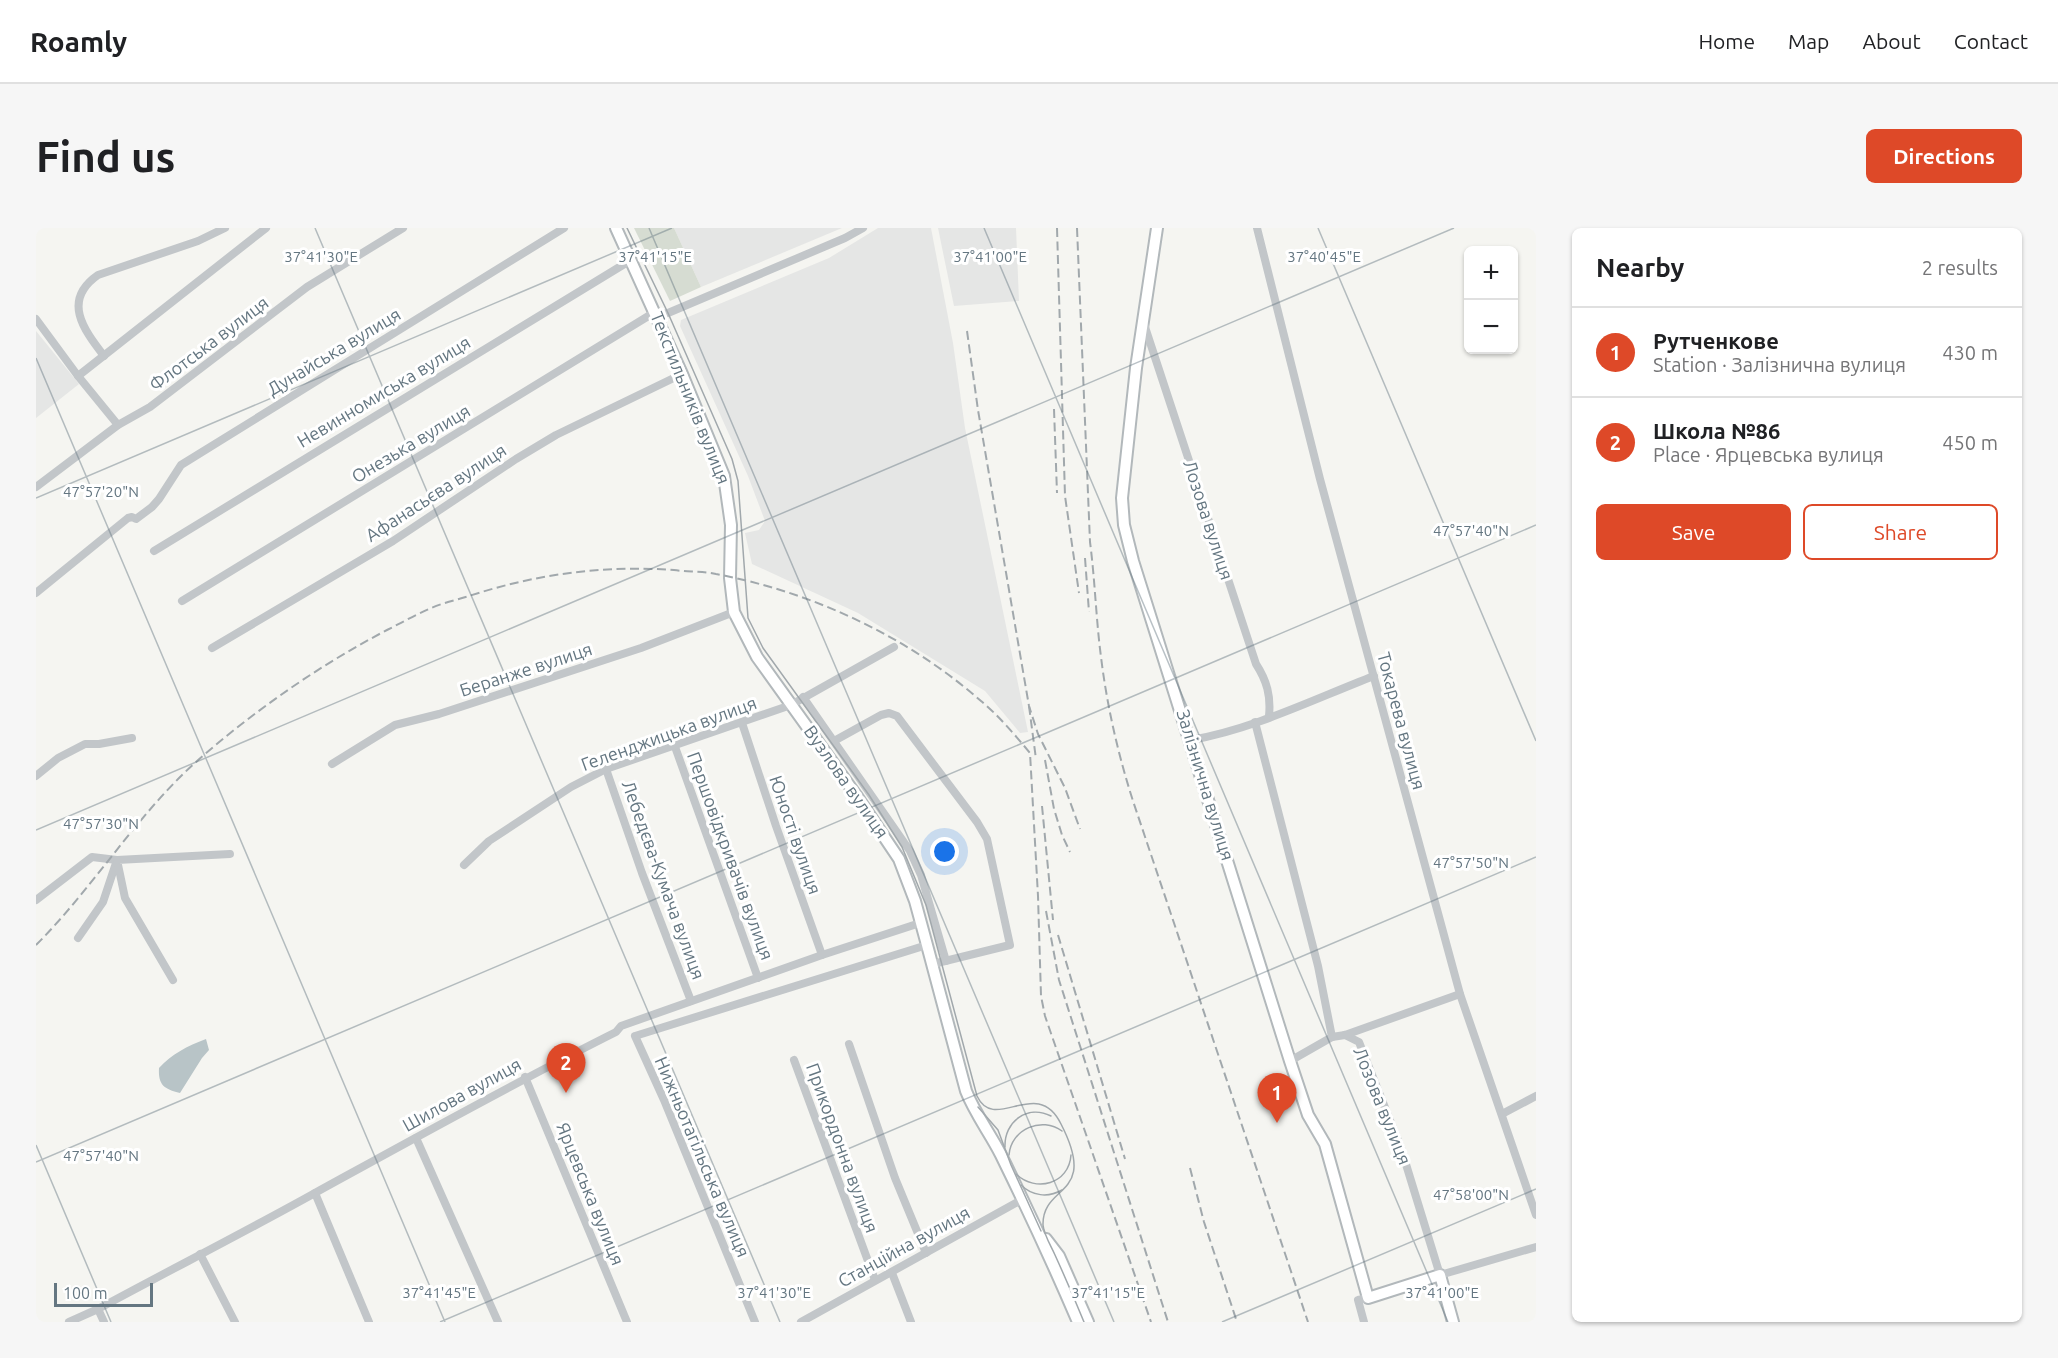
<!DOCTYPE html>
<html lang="en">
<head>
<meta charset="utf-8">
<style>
  body { margin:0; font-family:Ubuntu,sans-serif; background:#f6f6f6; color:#202124 }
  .controls { position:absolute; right:18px; top:18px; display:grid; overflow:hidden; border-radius:9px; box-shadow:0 2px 4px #0004 }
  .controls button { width:54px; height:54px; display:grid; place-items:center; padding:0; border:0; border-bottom:2px solid #e0e0e0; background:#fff; color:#202124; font:30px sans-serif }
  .scale { position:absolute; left:18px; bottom:15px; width:99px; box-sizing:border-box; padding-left:6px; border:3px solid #647681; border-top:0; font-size:16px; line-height:21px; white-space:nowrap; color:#647681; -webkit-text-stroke:4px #fff; paint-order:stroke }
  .you { position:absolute; left:909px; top:624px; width:21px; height:21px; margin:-15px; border:4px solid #fff; border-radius:50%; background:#1a73e8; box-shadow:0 0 0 9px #1a73e833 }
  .badge { display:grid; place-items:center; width:39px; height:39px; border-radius:50%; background:#de4928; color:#fff; font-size:20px; font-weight:700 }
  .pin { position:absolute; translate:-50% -50px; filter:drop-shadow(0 2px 3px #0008) }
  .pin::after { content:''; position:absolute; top:32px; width:21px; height:18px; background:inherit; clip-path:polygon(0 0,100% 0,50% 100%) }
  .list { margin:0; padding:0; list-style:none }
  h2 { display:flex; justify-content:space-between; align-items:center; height:78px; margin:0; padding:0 24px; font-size:26px }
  h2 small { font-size:20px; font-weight:400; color:#757577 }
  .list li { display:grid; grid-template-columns:39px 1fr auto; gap:18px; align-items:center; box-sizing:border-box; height:90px; padding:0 24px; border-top:2px solid #e0e0e0 }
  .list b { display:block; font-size:22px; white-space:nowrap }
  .list p { margin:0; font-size:20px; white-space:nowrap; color:#757577 }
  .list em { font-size:20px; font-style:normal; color:#757577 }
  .actions { display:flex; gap:12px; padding:18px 24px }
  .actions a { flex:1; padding:14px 0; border:2px solid #de4928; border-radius:9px; text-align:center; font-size:21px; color:#de4928 }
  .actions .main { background:#de4928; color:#fff }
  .map { position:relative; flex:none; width:1500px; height:1094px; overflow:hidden; border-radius:9px }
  header { display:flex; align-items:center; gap:36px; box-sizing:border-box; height:84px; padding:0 30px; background:#fff; border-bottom:2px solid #e0e0e0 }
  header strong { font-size:28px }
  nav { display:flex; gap:33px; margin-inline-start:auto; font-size:21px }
  .intro { display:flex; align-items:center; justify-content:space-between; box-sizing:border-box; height:144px; padding:0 36px }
  h1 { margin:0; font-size:42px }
  .button { padding:15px 27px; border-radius:9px; background:#de4928; color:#fff; font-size:21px; font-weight:700 }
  main { display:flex; gap:36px; padding:0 36px }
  aside { flex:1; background:#fff; border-radius:9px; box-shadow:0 2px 4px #0004 }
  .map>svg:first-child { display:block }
  .built { fill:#e5e6e5 }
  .green { fill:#d6dcd2 }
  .water { fill:#b8c4c7 }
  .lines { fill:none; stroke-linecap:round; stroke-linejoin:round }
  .secondary-casing { stroke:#b2b8bb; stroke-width:14 }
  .street { stroke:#c2c6c9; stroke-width:8 }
  .secondary { stroke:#fff; stroke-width:10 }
  .tram { stroke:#a1a8ac; stroke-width:1.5 }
  .rail { stroke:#a1a8ac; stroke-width:2; stroke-dasharray:9 4.5; stroke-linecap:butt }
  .ticks { fill:none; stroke:#647681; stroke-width:1.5; stroke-opacity:0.45 }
  .labels { text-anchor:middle; stroke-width:6; stroke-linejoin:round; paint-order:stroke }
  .street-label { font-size:18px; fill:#647681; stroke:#fff }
  .ticks-label { font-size:15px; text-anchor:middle; fill:#647681; stroke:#fff; stroke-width:6; stroke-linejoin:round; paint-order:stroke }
</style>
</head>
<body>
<header>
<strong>Roamly</strong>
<nav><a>Home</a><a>Map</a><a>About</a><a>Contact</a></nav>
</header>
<div class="intro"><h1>Find us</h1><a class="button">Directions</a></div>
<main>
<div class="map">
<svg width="1500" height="1094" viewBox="0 0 1500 1094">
  <rect width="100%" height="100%" fill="#f5f5f1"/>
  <!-- built -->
  <g class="built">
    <path d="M638 0H806L665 59Z"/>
    <path d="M842 0H895L917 115 929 200 992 504 984 505 949 463 822 385 716 336 709 305 723 302 729 293 712 248 644 98 645 92 793 30Z"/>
    <path d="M902 0H980L983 73 918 78Z"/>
    <path d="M0 103 43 156 0 190Z"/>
  </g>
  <!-- green -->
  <path class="green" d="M598 0H638L665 59 634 73Z"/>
  <!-- water -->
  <path class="water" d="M170 811 173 822 166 830 144 865C128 861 122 857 123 840 136 826 151 818 170 811Z"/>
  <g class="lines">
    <!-- secondary casing -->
    <g class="secondary-casing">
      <g id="secondary">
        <path d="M580 0 646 146 688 248 695 297 694 350 698 384 721 429 820 567 863 631 879 673 891 717 930 863C939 886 954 905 965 927 992 982 1018 1038 1042 1094"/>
        <path d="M1121 0 1100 140 1086 270 1088 297 1097 333 1254 833 1272 887 1289 916 1332 1070 1404 1047 1417 1094"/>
        <path d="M1010 1011 1023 1028 1052 1094"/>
      </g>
    </g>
    <!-- street -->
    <g class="street">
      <path d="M1221 0 1284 251 1424 766 1500 987"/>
      <path d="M0 91 42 148 82 197"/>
      <path d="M1108 96 1220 436C1231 453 1235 468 1233 488"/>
      <path d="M68 128C47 101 26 72 62 47L162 13 189 0"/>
      <path d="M42 148 230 0"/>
      <path d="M0 259 82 197 114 179 271 59 367 0"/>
      <path d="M118 323 595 32"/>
      <path d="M0 365 92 290 96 289 100 291 116 279 123 271 145 237 528 0"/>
      <path d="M146 373 619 84 627 86 632 85 809 10 827 0"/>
      <path d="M176 420 357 313 480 231 520 207 646 146"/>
      <path d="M767 469 874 623 885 647 910 733"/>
      <path d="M1219 494 1282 738 1296 809"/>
      <path d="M706 495 740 598 786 727"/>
      <path d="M1155 512C1218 501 1278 471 1338 448"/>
      <path d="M798 513 845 487 853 485 861 488 941 594 951 611 974 717 897 736"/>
      <path d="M638 516 722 750"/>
      <path d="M296 536 359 497 403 486 605 420 698 384"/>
      <path d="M570 541 606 645 655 773"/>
      <path d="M0 548 22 530 49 516H63L96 510"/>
      <path d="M428 637 453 613 535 559 570 541 755 477 858 419"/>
      <path d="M0 672 56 629 81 632 67 674 42 710"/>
      <path d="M137 752 89 670 81 632 194 626"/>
      <path d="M1309 807 1323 814 1365 920 1404 1047 1500 1019"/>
      <path d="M813 816 859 950 890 1025"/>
      <path d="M758 832 839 1052"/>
      <path d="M1254 833 1296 809 1309 807 1424 766"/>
      <path d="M489 849 591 1094"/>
      <path d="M1466 886 1500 868"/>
      <path d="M380 910 462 1094"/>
      <path d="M279 965 333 1094"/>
      <path d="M164 1026 199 1094"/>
      <path d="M856 1045 875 1094"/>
      <path d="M62 1081 68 1094"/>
      <path d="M33 1094 62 1081C134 1042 207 1005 279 965 379 910 478 855 580 804L585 798 786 727 884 695"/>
      <path d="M719 1094 628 872 599 808 891 717"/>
      <path d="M765 1094 987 971"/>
      <path d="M1328 1094 1322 1072 1332 1070"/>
    </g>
    <!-- secondary -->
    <use href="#secondary" class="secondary"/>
    <!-- tram -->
    <g class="tram">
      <path d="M591 0 632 85 696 231 702 253 712 390 727 420 833 567 866 619 890 677 941 868C959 906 1001 847 1025 896 1063 970 1006 955 1007 997 1008 1007 1015 1018 1019 1027 1029 1049 1039 1072 1048 1094"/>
      <path d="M942 879 962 902 975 937 1005 1003"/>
      <path d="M969 919C968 894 991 876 1015 888"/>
      <path d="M973 927C975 901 1006 888 1026 903"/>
      <path d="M980 946C1000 965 1033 956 1035 927"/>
      <path d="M985 957C996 968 1012 970 1026 962"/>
    </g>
    <!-- rail -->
    <g class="rail">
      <path d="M1021 0 1029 268 1043 365"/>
      <path d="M1041 0 1054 314C1059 352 1060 391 1065 429 1071 478 1082 526 1097 573L1272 1094"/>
      <path d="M931 103 942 182 993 478 1002 506 1029 560 1044 601"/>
      <path d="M1018 181 1021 265"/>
      <path d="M1049 330 1053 384"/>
      <path d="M993 478 1000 531"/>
      <path d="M1009 532 1018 581 1026 607 1034 624"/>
      <path d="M1006 578 1017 692"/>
      <path d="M1010 683 1023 752 1132 1094"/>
      <path d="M1022 707 1089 931"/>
      <path d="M0 717C60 657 104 581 169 526 225 478 286 436 351 402 365 395 379 387 393 381 406 375 420 372 433 368 500 346 568 337 638 342 652 344 666 343 680 346 776 364 871 408 945 473 963 488 979 507 994 525L1002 668 1005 768 1009 788 1115 1094"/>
      <path d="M1154 940 1168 994 1201 1094"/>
    </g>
  </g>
  <!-- ticks -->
  <path class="ticks" d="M279 0 744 1094M613 0 1078 1094M948 0 1412 1094M1282 0 1500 513M0 130 409 1094M0 270 636 0M0 602 1418 0M0 917 75 1094M0 934 1500 297M404 1094 1500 629M1186 1094 1500 961"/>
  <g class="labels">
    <!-- street labels -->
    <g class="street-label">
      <text transform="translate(173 116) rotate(-37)" y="6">Флотська вулиця</text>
      <text transform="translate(298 124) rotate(-31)" y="6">Дунайська вулиця</text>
      <text transform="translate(348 164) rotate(-31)" y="6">Невинномиська вулиця</text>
      <text transform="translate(654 170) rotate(68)" y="6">Текстильників вулиця</text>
      <text transform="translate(375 216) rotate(-31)" y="6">Онезька вулиця</text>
      <text transform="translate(400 265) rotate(-33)" y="6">Афанасьєва вулиця</text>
      <text transform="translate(1172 292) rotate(72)" y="6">Лозова вулиця</text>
      <text transform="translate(490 442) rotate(-18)" y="6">Беранже вулиця</text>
      <text transform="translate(1365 493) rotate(75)" y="6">Токарева вулиця</text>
      <text transform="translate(633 506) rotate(-20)" y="6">Геленджицька вулиця</text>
      <text transform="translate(810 554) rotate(55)" y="6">Вузлова вулиця</text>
      <text transform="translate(1169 557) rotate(73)" y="6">Залізнична вулиця</text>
      <text transform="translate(759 607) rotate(71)" y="6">Юності вулиця</text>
      <text transform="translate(694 628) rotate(70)" y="6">Першовідкривачів вулиця</text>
      <text transform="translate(627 652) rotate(70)" y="6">Лебедєва-Кумача вулиця</text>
      <text transform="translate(426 867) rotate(-29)" y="6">Шилова вулиця</text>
      <text transform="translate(1346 878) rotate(68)" y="6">Лозова вулиця</text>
      <text transform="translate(806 920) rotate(70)" y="6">Прикордонна вулиця</text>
      <text transform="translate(666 929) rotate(67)" y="6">Нижньотагільська вулиця</text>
      <text transform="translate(554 966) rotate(68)" y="6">Ярцевська вулиця</text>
      <text transform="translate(868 1019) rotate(-29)" y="6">Станційна вулиця</text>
    </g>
  </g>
  <g class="ticks-label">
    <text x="285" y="34">37°41'30"E</text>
    <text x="619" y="34">37°41'15"E</text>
    <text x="954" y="34">37°41'00"E</text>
    <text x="1288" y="34">37°40'45"E</text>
    <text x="65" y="269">47°57'20"N</text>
    <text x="1435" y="308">47°57'40"N</text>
    <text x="65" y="601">47°57'30"N</text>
    <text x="1435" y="640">47°57'50"N</text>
    <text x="65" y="933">47°57'40"N</text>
    <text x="1435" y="972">47°58'00"N</text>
    <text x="403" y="1070">37°41'45"E</text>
    <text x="738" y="1070">37°41'30"E</text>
    <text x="1072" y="1070">37°41'15"E</text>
    <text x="1406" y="1070">37°41'00"E</text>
  </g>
</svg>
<div class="controls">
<button>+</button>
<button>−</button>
</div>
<div class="scale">100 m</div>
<div class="you"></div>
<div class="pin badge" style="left:1241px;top:895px">1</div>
<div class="pin badge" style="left:530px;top:865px">2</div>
</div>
<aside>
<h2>Nearby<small>2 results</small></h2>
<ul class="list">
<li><span class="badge">1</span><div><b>Рутченкове</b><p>Station · Залізнична вулиця</p></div><em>430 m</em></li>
<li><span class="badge">2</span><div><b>Школа №86</b><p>Place · Ярцевська вулиця</p></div><em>450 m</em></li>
</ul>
<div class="actions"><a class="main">Save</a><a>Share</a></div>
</aside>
</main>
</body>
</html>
